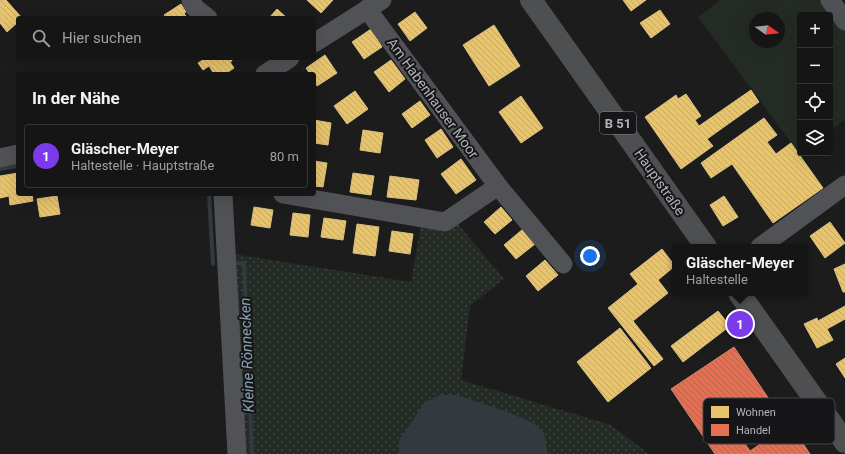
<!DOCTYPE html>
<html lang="de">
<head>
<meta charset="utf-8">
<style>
  body { margin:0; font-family:Roboto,sans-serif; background:#222; color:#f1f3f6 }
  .controls { position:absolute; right:12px; top:12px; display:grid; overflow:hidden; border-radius:4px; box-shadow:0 4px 16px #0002 }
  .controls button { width:36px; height:36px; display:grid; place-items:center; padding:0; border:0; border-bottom:1px solid #343434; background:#151515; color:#f1f3f6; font:20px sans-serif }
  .compass { position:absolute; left:749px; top:12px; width:36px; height:36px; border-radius:50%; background:#151515; box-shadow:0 4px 16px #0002; rotate:104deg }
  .you { position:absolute; left:590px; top:256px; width:14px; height:14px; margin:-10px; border:3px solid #fff; border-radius:50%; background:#1a73e8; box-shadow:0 0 0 6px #1a73e833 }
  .badge { display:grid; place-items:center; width:26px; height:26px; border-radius:50%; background:#7c3aed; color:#fff; font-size:13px; font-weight:700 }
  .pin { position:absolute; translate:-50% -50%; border:2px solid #fff; box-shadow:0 1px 4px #0006 }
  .popup { position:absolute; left:672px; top:244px; width:136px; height:52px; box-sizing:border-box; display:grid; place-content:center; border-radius:4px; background:#151515; filter:drop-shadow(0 1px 3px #0005); font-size:13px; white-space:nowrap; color:#9d9fa0 }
  .popup b { font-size:15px; color:#f1f3f6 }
  .popup::after { content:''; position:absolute; left:50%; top:100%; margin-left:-8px; border:8px solid transparent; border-top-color:#151515 }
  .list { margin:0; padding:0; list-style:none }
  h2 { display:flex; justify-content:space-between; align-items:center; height:52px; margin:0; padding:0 16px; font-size:17px }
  h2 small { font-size:13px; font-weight:400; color:#9d9fa0 }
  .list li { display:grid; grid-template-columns:26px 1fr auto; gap:12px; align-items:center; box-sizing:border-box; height:64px; margin:0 8px 8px; padding:0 8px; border:1px solid #343434; border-radius:4px }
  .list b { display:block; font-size:15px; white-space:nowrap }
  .list p { margin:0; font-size:13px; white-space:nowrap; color:#9d9fa0 }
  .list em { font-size:13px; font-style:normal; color:#9d9fa0 }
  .icon { flex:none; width:22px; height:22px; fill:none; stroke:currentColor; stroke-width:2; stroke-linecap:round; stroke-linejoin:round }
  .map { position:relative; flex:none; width:845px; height:454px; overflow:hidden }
  .search { position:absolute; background:#151515; box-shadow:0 4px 16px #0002; left:16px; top:16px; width:300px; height:44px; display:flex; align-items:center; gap:10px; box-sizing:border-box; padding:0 14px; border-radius:4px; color:#9d9fa0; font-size:15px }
  .panel { position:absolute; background:#151515; box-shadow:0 4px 16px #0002; left:16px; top:72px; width:300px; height:124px; border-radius:4px }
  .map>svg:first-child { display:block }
  .grass { fill:url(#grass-dots) }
  .pitch { fill:#242b25; fill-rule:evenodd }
  .water { fill:#323a3f }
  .homes { fill:url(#homes-back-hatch); stroke:#d8bf82 }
  .shops { fill:url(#shops-back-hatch); stroke:#d68371 }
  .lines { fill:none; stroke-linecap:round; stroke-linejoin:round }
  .stream { stroke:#323a3f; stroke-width:4 }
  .minor { stroke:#515255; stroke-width:19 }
  .major { stroke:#4e4f51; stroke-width:22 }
  .labels { text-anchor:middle; stroke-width:4; stroke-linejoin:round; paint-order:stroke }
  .shield { fill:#161618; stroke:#81848a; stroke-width:1 }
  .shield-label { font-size:13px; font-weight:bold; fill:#afb3bb }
  .street-label { font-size:14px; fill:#afb3bb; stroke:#161618 }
  .water-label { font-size:15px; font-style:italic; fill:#8aa2b1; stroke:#161618 }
  .key { fill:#161618; stroke:#444549; stroke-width:1 }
  .key-label { font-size:11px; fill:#afb3bb }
</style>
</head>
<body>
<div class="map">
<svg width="845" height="454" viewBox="0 0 845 454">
  <defs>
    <pattern id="grass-dots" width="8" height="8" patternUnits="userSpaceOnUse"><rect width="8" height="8" fill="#242b25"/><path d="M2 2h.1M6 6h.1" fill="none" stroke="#414743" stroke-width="1.8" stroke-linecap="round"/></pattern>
    <pattern id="homes-back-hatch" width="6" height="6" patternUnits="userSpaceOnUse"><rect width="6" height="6" fill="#e9c46a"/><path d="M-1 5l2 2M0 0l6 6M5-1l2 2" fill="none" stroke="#c5a860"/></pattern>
    <pattern id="shops-back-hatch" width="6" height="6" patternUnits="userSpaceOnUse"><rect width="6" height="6" fill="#e76f51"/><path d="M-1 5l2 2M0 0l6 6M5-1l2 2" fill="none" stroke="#ba614b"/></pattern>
  </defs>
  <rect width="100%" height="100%" fill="#1c1c1c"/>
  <!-- grass -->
  <path class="grass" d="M457 223 504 279 470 306 461 380 611 425 649 454H246L234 254 411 282 421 226Z"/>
  <!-- pitch -->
  <path class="pitch" d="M720 0H823L845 31V119L830 131V15H800V153H803L800 155 698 17ZM755 18H779V42H755Z"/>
  <!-- water -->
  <path class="water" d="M440 395H457L508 412 533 423 544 433 548 454H399V440L425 402Z"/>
  <!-- homes -->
  <g class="homes">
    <path d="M0 0H6L22 18H18V22L7 32 0 23Z"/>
    <path d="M307 0H333L321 13Z"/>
    <path d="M623 0H646L631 11Z"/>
    <path d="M181 4 186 12 184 13 187 18H166L164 15Z"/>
    <path d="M277 9 287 18H269Z"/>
    <path d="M660 10 670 24 651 38 640 23Z"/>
    <path d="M415 12 427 28 410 41 398 24Z"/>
    <path d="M494 25 520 66 489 86 463 45Z"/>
    <path d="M371 29 382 47 364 59 352 42Z"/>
    <path d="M325 55 337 73 317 86 314 80V74H310L306 68Z"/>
    <path d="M206 58H231L232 61 230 62 234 68 225 74H214L209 66 203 70 198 63Z"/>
    <path d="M391 60 405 79 389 92 374 72Z"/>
    <path d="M751 90 759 102 707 139 713 146 681 169 645 117 676 95 678 99 686 94 701 116 695 120 699 126Z"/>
    <path d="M355 91 368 109 347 124 334 106Z"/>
    <path d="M521 96 543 128 521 143 499 112Z"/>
    <path d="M420 101 430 115 412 128 402 114Z"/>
    <path d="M764 118 777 135 767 142 776 154 791 143 823 188 773 223 732 164 711 178 701 163Z"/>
    <path d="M314 120 331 123 328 145 314 143Z"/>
    <path d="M441 129 453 147 437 158 425 140Z"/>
    <path d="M363 130 383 133 380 153 360 150Z"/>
    <path d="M461 159 476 180 456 194 441 174Z"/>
    <path d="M314 161 327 163 323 187 314 186Z"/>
    <path d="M18 173V194H32L33 201 10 205 9 196 0 198V176Z"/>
    <path d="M353 173 374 176 371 195 350 192Z"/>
    <path d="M390 176 419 180 416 200 387 197Z"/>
    <path d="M57 196 60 214 40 217 37 199Z"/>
    <path d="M724 196 738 217 723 226 710 205Z"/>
    <path d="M254 207 273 210 270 228 251 225Z"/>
    <path d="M501 207 512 220 495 234 484 222Z"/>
    <path d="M293 213 310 215 308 237 290 235Z"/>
    <path d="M324 218 346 221 343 240 321 237Z"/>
    <path d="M830 222 845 243 825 258 810 236Z"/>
    <path d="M357 224 379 227 375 256 353 253Z"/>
    <path d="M523 229 535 244 516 259 504 245Z"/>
    <path d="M392 231 413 234 410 254 389 251Z"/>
    <path d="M662 249 675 266 658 280 668 293 633 321 663 359 654 366 608 308 638 284 630 274Z"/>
    <path d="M545 260 558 275 538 291 526 276Z"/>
    <path d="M845 264V292H843L834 269Z"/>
    <path d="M845 306V319L827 329 833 340 817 348 804 324 817 318 818 321Z"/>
    <path d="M718 311 730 326 683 362 671 346Z"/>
    <path d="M620 328 651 368 608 402 577 362Z"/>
    <path d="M845 358V378L836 364Z"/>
  </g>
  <!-- shops -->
  <path class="shops" d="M734 347 777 411 740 436 750 451 790 424 810 454H715L671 389Z"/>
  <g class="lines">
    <!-- stream -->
    <g class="stream">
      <path d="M0 169 18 166"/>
      <path d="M209 194 213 264"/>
      <path d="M236 263H244L252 454"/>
    </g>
    <!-- minor -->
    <g class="minor">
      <path d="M191 0 195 8 208 18"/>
      <path d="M830 0 845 21"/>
      <path d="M367 9 498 186 563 264"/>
      <path d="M314 43 382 0"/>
      <path d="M265 74 290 58"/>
      <path d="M0 158 18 154"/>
      <path d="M223 194 237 454"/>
      <path d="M283 194 445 222 498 186"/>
      <path d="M760 247 845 185"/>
    </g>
    <!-- major -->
    <g class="major">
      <path d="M531 0 706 247"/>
      <path d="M739 293 845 442"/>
    </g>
  </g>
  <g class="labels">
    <!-- shield labels -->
    <rect class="shield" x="600" y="112" width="36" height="22" rx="3"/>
    <g class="shield-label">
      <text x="618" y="128">B 51</text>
    </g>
    <!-- street labels -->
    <g class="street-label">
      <text transform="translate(433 98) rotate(54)" y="5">Am Habenhauser Moor</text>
      <text transform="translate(660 182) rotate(55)" y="5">Hauptstraße</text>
    </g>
    <!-- water labels -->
    <g class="water-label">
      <text transform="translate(247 355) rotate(-92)" y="5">Kleine Rönnecken</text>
    </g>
  </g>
  <!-- legend -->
  <rect x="703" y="398" width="132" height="46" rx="6" class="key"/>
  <rect x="711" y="406" width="18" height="12" fill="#e9c46a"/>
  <rect x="711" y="424" width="18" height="12" fill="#e76f51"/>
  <g class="key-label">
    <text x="736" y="416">Wohnen</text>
    <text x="736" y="434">Handel</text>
  </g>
</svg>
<div class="controls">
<button>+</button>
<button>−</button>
<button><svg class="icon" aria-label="locate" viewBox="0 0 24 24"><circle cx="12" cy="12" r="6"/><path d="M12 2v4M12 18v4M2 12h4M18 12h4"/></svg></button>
<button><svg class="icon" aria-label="layers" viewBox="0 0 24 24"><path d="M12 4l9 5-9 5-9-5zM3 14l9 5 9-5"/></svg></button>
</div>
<svg class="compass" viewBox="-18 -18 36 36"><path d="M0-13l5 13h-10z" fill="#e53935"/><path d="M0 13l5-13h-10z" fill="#9d9fa0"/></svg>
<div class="you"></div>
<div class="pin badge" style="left:740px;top:324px">1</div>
<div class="popup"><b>Gläscher-Meyer</b>Haltestelle</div>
<div class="search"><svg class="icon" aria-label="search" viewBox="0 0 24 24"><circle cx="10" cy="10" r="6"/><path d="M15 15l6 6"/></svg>Hier suchen</div>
<section class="panel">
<h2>In der Nähe<small></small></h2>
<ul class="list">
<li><span class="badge">1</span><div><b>Gläscher-Meyer</b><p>Haltestelle · Hauptstraße</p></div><em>80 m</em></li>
</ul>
</section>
</div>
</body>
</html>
